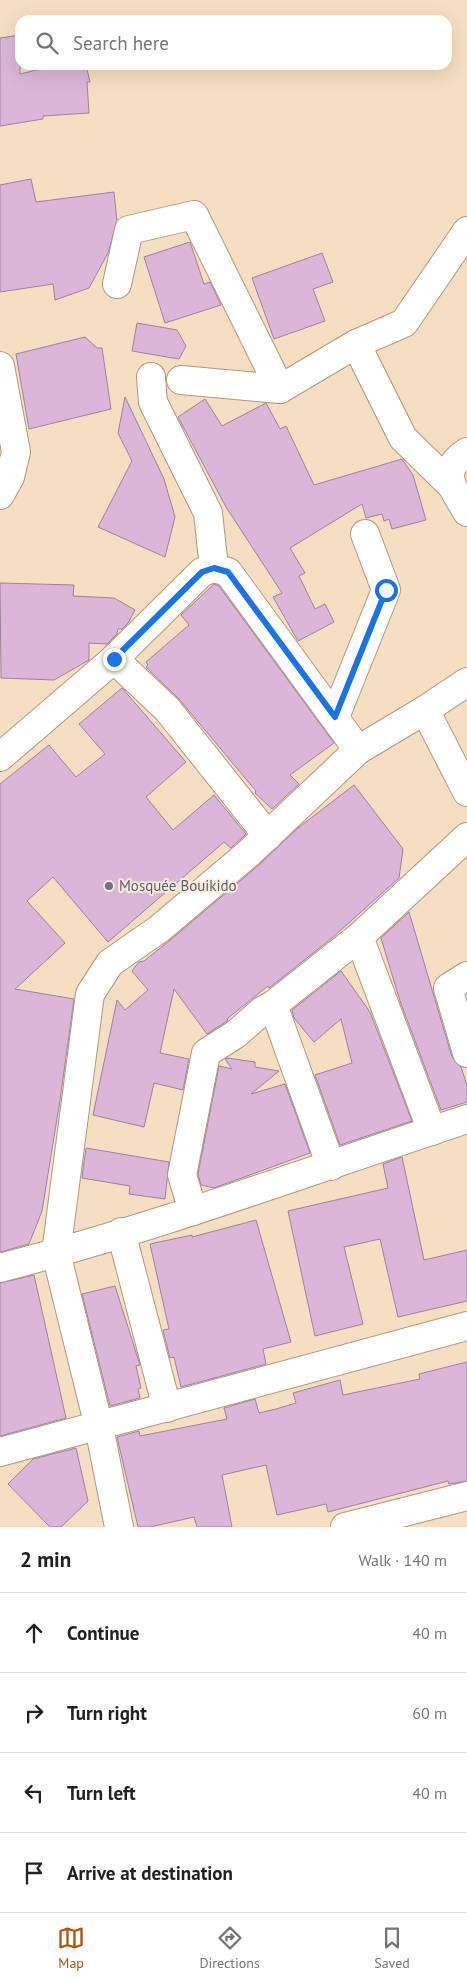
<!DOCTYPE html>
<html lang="en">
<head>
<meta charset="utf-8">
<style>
  body { margin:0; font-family:"PT Sans",sans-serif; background:#f2f2f2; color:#202124 }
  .stop { position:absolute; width:15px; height:15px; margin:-11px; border:4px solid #1a73e8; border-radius:50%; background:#fff }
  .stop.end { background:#1a73e8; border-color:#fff; box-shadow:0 1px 5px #0008 }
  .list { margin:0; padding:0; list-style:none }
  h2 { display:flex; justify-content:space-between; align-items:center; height:65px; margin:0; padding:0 20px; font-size:21px }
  h2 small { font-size:16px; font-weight:400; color:#757577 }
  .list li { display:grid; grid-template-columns:32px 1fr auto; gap:15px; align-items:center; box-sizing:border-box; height:80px; padding:0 20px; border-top:1px solid #e0e0e0 }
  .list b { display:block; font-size:19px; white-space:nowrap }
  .list em { font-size:16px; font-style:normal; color:#757577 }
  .icon { flex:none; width:28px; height:28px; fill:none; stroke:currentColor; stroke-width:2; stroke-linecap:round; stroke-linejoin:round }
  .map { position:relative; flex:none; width:467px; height:1527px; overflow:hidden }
  .search { position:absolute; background:#fff; box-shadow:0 5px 20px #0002; left:15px; right:15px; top:15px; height:55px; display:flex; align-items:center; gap:12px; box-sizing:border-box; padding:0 18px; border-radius:15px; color:#757577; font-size:19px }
  .sheet { height:385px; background:#fff }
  nav { display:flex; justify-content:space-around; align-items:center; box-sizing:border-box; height:70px; border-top:1px solid #e0e0e0; background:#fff; font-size:14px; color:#757577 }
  nav a { display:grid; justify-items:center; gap:2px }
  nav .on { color:#b45309 }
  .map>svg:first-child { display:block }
  .building { fill:#dbb6d9; stroke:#9c839b }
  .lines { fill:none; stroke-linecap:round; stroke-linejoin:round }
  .minor-casing { stroke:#af997e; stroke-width:30 }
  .minor { stroke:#fff; stroke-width:28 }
  .route { stroke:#1a73e8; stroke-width:6 }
  .worship-dot { fill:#6b7280; stroke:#fbeddc; stroke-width:2 }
  .labels { text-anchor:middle; stroke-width:4; stroke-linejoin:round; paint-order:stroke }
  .worship-label { font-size:15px; fill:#5b616d; stroke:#fbeddc; text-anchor:start }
</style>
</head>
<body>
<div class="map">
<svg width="467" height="1527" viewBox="0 0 467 1527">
  <rect width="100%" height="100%" fill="#f6dec2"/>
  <!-- building -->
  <g class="building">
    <path d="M20 35V74L57 65H86L90 82H87L89 113 43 116V119L0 126V38Z"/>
    <path d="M31 179 36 202 114 192 117 221 108 253 89 288 55 300 53 284 0 292V185Z"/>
    <path d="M190 242 204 284 210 282 221 305 165 323 144 257Z"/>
    <path d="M322 253 333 282 313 289 325 321 274 339 252 278Z"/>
    <path d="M137 323 177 330 186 346 179 359 132 351Z"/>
    <path d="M85 337 97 348H102L111 409 29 429 16 354Z"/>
    <path d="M125 397 164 479 175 517 165 557 98 527 132 461 118 433Z"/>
    <path d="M205 399 222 426 266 403 280 429 286 426 314 485 402 459 413 475 426 520 392 529 389 519 384 521 382 514 366 518 362 504 290 548 305 573 299 576 315 609 325 604 334 622 298 641 273 597 282 593 226 507 178 417Z"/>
    <path d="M0 583 74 585 73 596 114 598 135 610 128 623 122 629H118L117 634 107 644 89 643V660L54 680 1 678Z"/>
    <path d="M214 584 219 586 334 743 290 775 299 784 272 809 255 793 256 791 179 699 146 667 148 665 146 662 189 625 181 615Z"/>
    <path d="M122 688 186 762 146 797 173 830 214 795 246 834 231 848 224 842 108 942 53 877 27 901 65 943 15 989 74 999 60 1100 42 1211 29 1244 0 1252V784L49 745 76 777 105 754 79 724Z"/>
    <path d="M354 785 403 849 399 878 332 938 269 988 268 986 228 1018 227 1021 207 1034 174 989 160 1053 189 1059 183 1090 154 1083 144 1127 93 1115 117 1000 125 1010 148 990 132 971 139 962 144 961 169 941 259 865 298 828Z"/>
    <path d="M409 912 452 1057 461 1067 467 1085V1102L441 1110 400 1001 381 938Z"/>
    <path d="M341 971 370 1012 412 1121 340 1145 315 1075 352 1063 341 1019 314 1042 294 1018 292 1010Z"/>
    <path d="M227 1058 255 1062V1067L279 1071 251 1094 285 1084 310 1153 214 1188 201 1185 198 1174 219 1066 232 1069 225 1059Z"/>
    <path d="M86 1148 169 1162 165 1199 129 1194 130 1186 82 1178Z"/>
    <path d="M402 1157 424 1260 467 1250V1301L398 1317 380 1239 344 1247 363 1324 315 1336 288 1211 388 1188 383 1164Z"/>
    <path d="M256 1220 291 1342 263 1349 266 1364 181 1387 174 1357 170 1358 163 1330 169 1329 150 1244 192 1235V1237Z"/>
    <path d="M34 1275 66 1418 0 1436V1283Z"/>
    <path d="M115 1286 140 1365 136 1366 141 1388 138 1389 140 1398 110 1406 82 1294Z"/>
    <path d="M467 1362V1481L449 1484 448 1481 328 1512 326 1504 277 1515 266 1465 222 1475 232 1527H197L194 1517 150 1527H138L117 1437 139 1431 140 1436 227 1419 224 1408 255 1399 259 1413 276 1409 296 1403 293 1393 340 1380 343 1395 420 1379 419 1374Z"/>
    <path d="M76 1448 88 1501 61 1527H50L8 1484 33 1459Z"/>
  </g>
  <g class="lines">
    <!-- minor casing -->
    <g class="minor-casing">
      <g id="minor">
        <path d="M117 284 129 230 194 215 280 389"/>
        <path d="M0 366 16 452 10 477 0 495"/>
        <path d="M151 377 153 402 208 513 214 568"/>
        <path d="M181 380 280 389 356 344"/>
        <path d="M467 452C437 472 453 487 467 512"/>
        <path d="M452 486 403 438 356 344 404 323 467 231"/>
        <path d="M114 659 167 709 268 836"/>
        <path d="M425 710 467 792"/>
        <path d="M335 717 386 590 365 534"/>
        <path d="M358 750 425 710 467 682"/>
        <path d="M0 757 114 659 202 572 214 568 228 572 358 750 249 853 159 929 110 963 90 994 56 1253 99 1427 119 1527"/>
        <path d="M359 937 432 1131"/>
        <path d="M467 976 448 988 467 1053"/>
        <path d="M273 1005 331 1166"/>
        <path d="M193 1211 182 1175 206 1053 236 1034 262 1011 273 1005 359 937 467 837"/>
        <path d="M121 1232 167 1408"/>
        <path d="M0 1268C158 1227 312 1170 467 1119"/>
        <path d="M0 1452 467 1326"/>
        <path d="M345 1527 467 1496"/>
      </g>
    </g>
    <!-- minor -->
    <use href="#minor" class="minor"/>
  </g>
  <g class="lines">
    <!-- route -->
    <path class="route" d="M114 659 202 572 214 568 228 572 335 717 386 590"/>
  </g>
  <!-- markers -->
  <circle class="worship-dot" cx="109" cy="886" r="5"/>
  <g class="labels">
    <!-- worship labels -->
    <g class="worship-label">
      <text x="119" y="891">Mosquée Bouikido</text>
    </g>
  </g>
</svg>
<div class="stop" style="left:386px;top:590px"></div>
<div class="stop end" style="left:114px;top:659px"></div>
<div class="search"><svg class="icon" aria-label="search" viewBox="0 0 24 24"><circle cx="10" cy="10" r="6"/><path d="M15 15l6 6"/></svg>Search here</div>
</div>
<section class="sheet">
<h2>2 min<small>Walk · 140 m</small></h2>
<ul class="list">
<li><svg class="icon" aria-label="ahead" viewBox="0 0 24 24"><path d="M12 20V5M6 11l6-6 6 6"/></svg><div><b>Continue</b></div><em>40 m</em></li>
<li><svg class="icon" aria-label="right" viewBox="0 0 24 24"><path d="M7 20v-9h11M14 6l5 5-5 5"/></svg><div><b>Turn right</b></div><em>60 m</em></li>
<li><svg class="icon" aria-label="left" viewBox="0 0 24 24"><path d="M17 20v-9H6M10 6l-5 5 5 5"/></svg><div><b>Turn left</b></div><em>40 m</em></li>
<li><svg class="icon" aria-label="arrive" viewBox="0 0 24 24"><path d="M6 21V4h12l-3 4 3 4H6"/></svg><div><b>Arrive at destination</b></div></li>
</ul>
</section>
<nav>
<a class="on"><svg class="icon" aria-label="map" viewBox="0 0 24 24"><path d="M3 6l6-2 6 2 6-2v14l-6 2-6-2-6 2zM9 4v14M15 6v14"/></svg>Map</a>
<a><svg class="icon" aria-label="directions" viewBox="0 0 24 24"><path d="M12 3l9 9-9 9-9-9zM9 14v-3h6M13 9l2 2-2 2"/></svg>Directions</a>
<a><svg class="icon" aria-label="saved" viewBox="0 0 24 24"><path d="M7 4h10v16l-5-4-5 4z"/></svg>Saved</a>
</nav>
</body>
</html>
